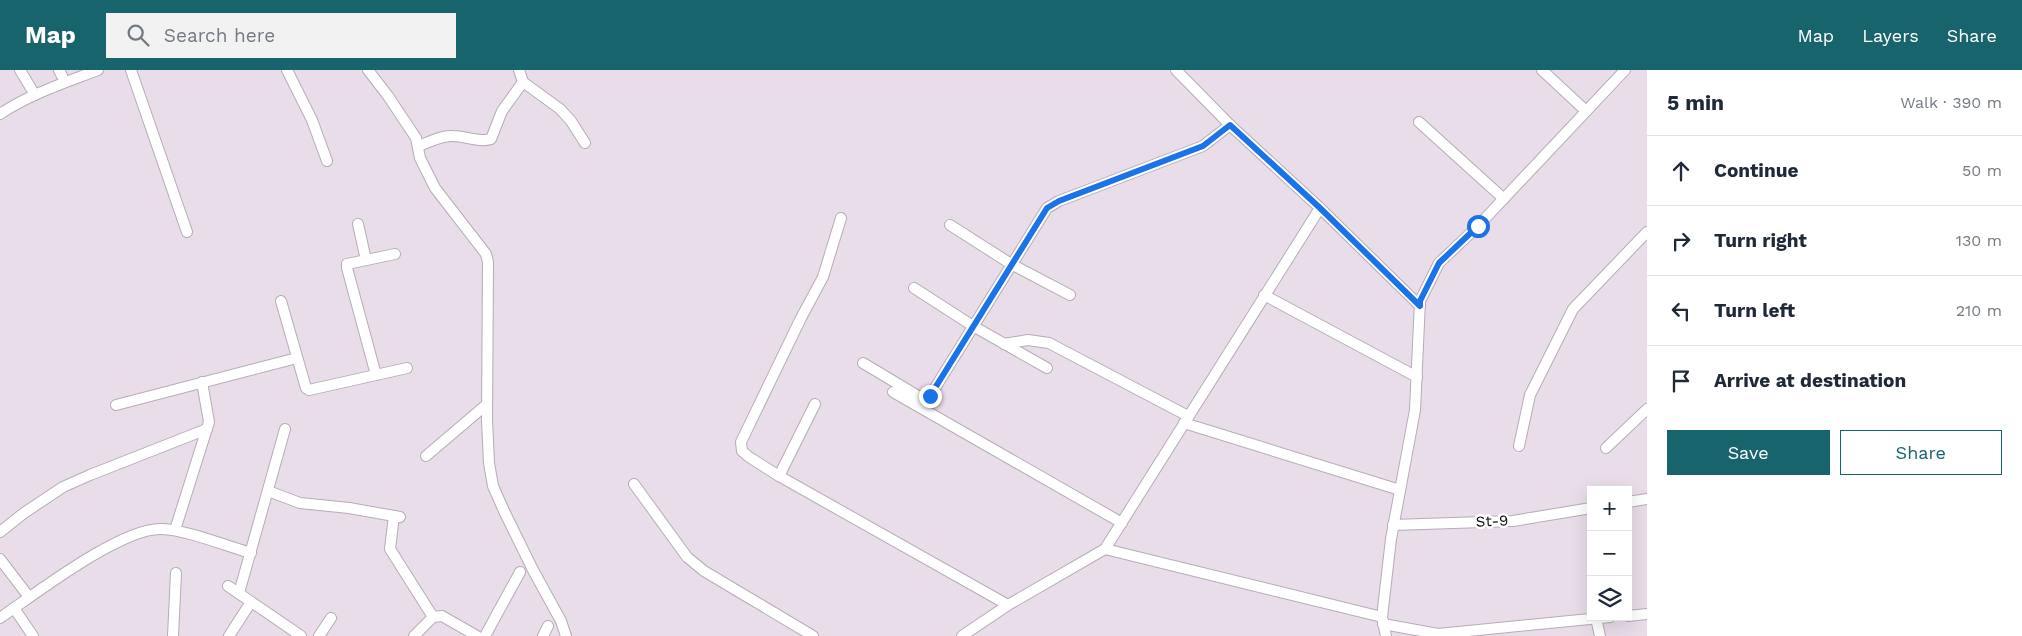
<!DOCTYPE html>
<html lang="en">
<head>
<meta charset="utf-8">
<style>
  body { margin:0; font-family:"Work Sans",sans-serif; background:#f2f2f3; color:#1f2937 }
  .controls { position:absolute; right:15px; bottom:15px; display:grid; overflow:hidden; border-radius:0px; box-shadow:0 5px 20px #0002 }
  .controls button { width:45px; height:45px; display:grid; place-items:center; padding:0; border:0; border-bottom:1px solid #e0e1e3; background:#fff; color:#1f2937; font:25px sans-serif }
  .stop { position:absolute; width:15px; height:15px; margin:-11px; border:4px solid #1a73e8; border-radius:50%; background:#fff }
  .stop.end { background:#1a73e8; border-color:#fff; box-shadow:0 1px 5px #0008 }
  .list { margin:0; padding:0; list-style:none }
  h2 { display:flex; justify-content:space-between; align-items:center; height:65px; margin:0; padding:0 20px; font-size:21px }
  h2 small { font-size:16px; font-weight:400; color:#747a83 }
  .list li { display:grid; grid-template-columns:32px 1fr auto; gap:15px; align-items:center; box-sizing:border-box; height:70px; padding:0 20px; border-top:1px solid #e0e1e3 }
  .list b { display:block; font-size:19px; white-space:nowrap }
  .list em { font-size:16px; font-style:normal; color:#747a83 }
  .actions { display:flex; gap:10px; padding:15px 20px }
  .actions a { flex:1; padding:11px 0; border:1px solid #17646d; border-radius:0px; text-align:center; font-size:18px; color:#17646d }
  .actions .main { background:#17646d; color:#fff }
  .icon { flex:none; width:28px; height:28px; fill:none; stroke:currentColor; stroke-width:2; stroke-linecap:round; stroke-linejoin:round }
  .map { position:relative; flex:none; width:1647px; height:566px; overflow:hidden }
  header { display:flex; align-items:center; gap:30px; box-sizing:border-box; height:70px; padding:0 25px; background:#17646d; color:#fff }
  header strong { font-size:24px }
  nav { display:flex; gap:28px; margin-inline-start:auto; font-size:18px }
  .search { width:350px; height:45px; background:#f2f2f3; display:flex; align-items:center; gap:12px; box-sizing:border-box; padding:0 18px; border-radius:0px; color:#747a83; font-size:19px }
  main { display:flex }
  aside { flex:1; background:#fff }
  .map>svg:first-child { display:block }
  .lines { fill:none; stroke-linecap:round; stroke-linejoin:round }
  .minor-casing { stroke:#b6acb7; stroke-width:12 }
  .minor { stroke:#fff; stroke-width:10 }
  .route { stroke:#1a73e8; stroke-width:6 }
  .labels { text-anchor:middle; stroke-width:5; stroke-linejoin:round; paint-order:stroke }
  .street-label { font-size:15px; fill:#0d0a0e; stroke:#fff }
</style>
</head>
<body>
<header>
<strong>Map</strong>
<div class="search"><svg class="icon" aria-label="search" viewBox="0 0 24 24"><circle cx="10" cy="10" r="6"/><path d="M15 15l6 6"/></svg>Search here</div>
<nav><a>Map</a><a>Layers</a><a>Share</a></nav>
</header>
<main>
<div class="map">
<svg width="1647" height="566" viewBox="0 0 1647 566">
  <rect width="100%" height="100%" fill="#e8dde9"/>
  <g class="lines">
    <!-- minor casing -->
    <g class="minor-casing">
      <g id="minor">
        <path d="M20 0 35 25"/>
        <path d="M59 0 65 12"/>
        <path d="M131 0 187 162"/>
        <path d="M287 0 312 50 327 91"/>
        <path d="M368 0 388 26 416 68 420 88 435 118 486 184 488 192 487 350 489 393 493 416 504 441 533 500 561 551 566 566"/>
        <path d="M519 0 523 12 560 39 571 51 585 73"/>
        <path d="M1176 0 1230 55 1320 138 1420 236"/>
        <path d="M1542 0 1586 41"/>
        <path d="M0 44C30 24 64 13 98 0"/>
        <path d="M1419 52 1504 129"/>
        <path d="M419 76C429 72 442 65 453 66 466 66 479 73 491 69L502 41 523 12"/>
        <path d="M841 148 823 207 801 248 741 372 742 381 749 387 779 406 1008 535 1105 479 1320 138"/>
        <path d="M358 154 366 190"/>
        <path d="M950 155 1011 194 1070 225"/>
        <path d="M914 218 973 256 1047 298"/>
        <path d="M1264 225 1417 307"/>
        <path d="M281 231 306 318 309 320 407 298"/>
        <path d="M1004 274 1028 270 1049 273 1188 346"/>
        <path d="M863 293 928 332 930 326 1047 138 1059 131 1203 76 1230 55"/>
        <path d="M376 305 347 198V194L395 184"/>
        <path d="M893 322 1122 453"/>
        <path d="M116 335 297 288"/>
        <path d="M1184 353 1400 420"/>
        <path d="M1519 376 1530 325 1573 239 1647 162"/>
        <path d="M1606 378 1647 339"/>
        <path d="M426 386 486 335"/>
        <path d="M779 406 815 334"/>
        <path d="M634 414 687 487 704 501 813 566"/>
        <path d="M268 421 300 433 349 438 400 447"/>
        <path d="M1628 432 1647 429"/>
        <path d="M394 446 390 479 433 547"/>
        <path d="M1393 455 1513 451 1591 438"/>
        <path d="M175 460 209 352 202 312"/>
        <path d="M0 462 24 443 63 417 90 405 207 359"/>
        <path d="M1105 479 1382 547"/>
        <path d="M0 489 29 527"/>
        <path d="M228 516 301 566"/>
        <path d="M239 523 285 359"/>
        <path d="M14 538 33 566"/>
        <path d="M1628 546 1647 544"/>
        <path d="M0 548C35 524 122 457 162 459 187 460 226 476 251 483"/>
        <path d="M1596 548 1600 566"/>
        <path d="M1383 554 1438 564 1610 547"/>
        <path d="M173 566 176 503"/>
        <path d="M229 566 251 532"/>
        <path d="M319 566 331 548"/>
        <path d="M414 566 433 547 442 546 477 566"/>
        <path d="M485 566 520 502"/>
        <path d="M543 566 548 556"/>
        <path d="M962 566 1008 535"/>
        <path d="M1386 566 1382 547 1391 469 1415 340 1420 231 1439 193 1478 156 1625 0"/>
      </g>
    </g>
    <!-- minor -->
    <use href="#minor" class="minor"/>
  </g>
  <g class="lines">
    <!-- route -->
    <path class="route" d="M930 326 1047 138 1059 131 1203 76 1230 55 1320 138 1420 236V231L1439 193 1478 156"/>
  </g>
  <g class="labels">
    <!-- street labels -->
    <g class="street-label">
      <text transform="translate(1492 451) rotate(-3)" y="5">St-9</text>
    </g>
  </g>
</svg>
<div class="controls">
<button>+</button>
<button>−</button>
<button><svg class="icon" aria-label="layers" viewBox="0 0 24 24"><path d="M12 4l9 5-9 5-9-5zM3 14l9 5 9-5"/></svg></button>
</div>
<div class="stop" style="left:1478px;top:156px"></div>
<div class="stop end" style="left:930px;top:326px"></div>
</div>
<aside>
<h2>5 min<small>Walk · 390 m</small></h2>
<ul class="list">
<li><svg class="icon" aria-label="ahead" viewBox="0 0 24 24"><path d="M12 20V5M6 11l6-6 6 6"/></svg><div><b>Continue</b></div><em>50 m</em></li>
<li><svg class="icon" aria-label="right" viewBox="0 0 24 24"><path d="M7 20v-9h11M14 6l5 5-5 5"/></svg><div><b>Turn right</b></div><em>130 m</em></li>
<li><svg class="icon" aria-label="left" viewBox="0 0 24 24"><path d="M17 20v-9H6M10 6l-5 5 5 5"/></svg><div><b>Turn left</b></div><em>210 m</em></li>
<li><svg class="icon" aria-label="arrive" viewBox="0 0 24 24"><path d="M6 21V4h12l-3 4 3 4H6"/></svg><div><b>Arrive at destination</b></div></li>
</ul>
<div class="actions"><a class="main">Save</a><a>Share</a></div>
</aside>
</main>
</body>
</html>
